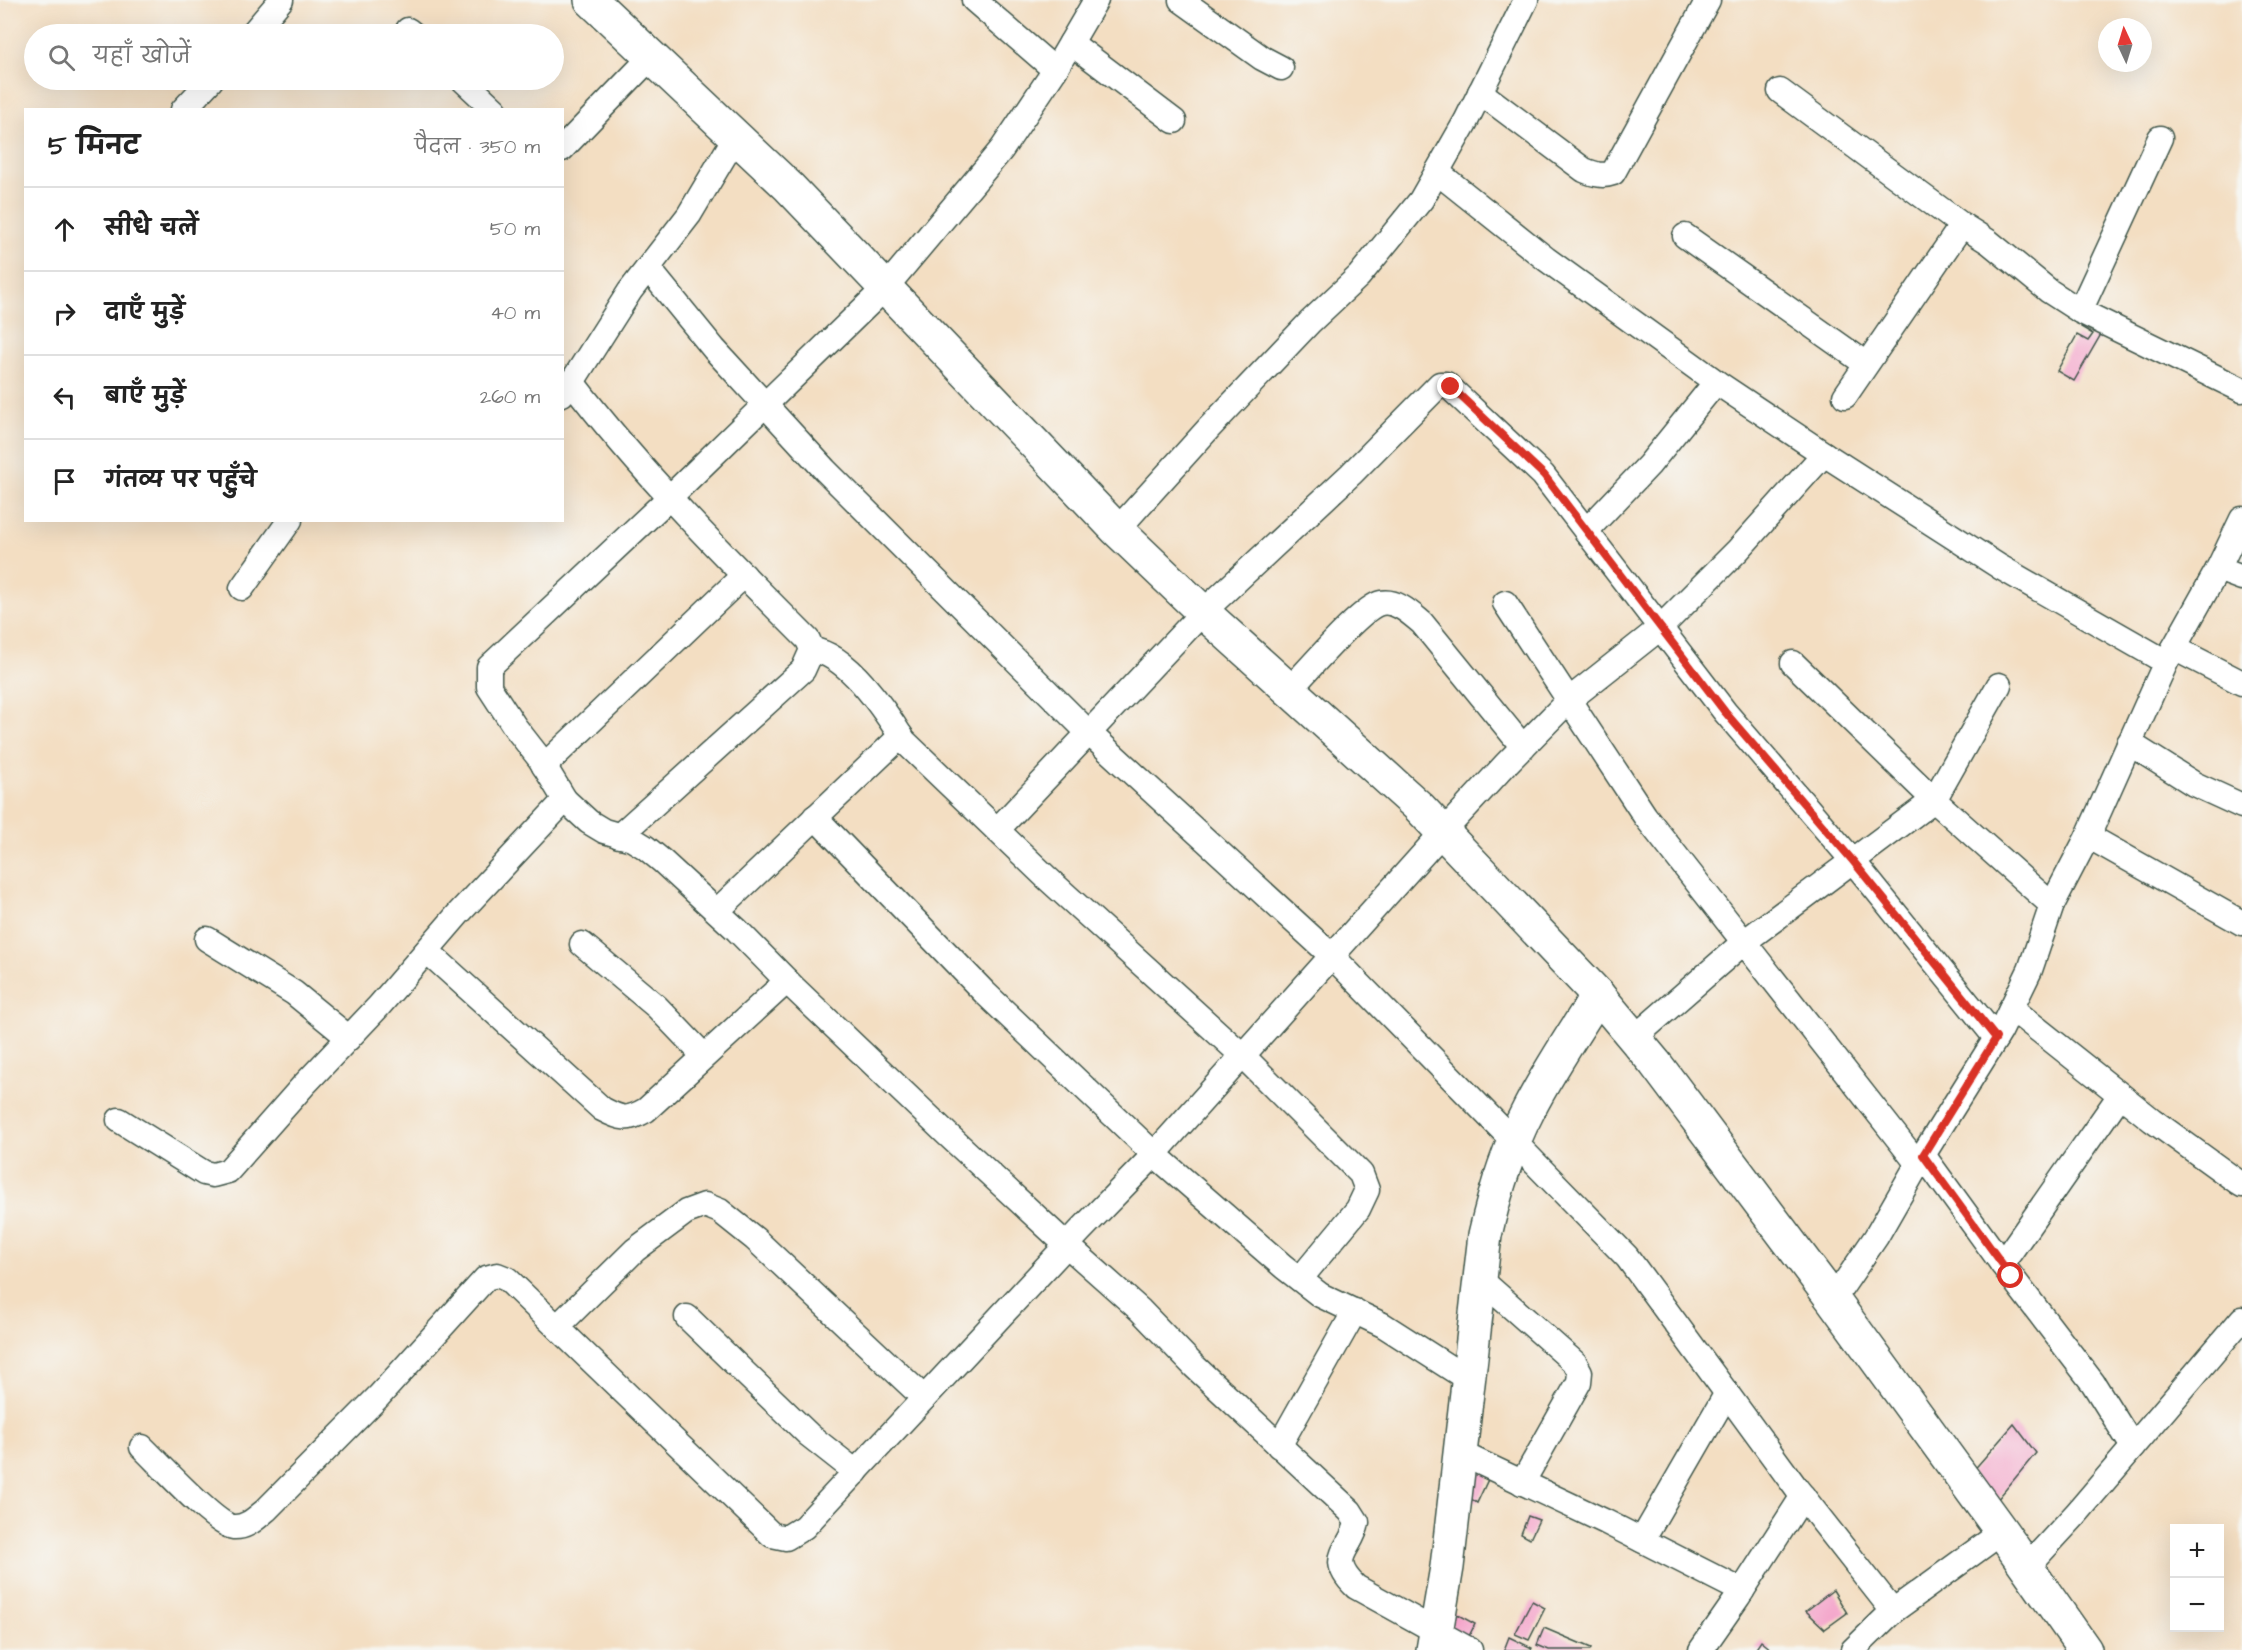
<!DOCTYPE html>
<html lang="hi">
<head>
<meta charset="utf-8">
<style>
  body { margin:0; font-family:"Architects Daughter","Playpen Sans Deva",sans-serif; background:#f6f6f6; color:#222 }
  .controls { position:absolute; right:18px; bottom:18px; display:grid; overflow:hidden; border-radius:0px; box-shadow:0 6px 24px #0002 }
  .controls button { width:54px; height:54px; display:grid; place-items:center; padding:0; border:0; border-bottom:2px solid #e0e0e0; background:#fff; color:#222; font:30px sans-serif }
  .compass { position:absolute; left:2098px; top:18px; width:54px; height:54px; border-radius:50%; background:#fff; box-shadow:0 6px 24px #0002; rotate:356deg }
  .stop { position:absolute; width:18px; height:18px; margin:-14px; border:4px solid #d93025; border-radius:50%; background:#fff }
  .stop.end { background:#d93025; border-color:#fff; box-shadow:0 2px 6px #0008 }
  .list { margin:0; padding:0; list-style:none }
  h2 { display:flex; justify-content:space-between; align-items:center; height:78px; margin:0; padding:0 24px; font-size:26px }
  h2 small { font-size:20px; font-weight:400; color:#767676 }
  .list li { display:grid; grid-template-columns:39px 1fr auto; gap:18px; align-items:center; box-sizing:border-box; height:84px; padding:0 24px; border-top:2px solid #e0e0e0 }
  .list b { display:block; font-size:22px; white-space:nowrap }
  .list em { font-size:20px; font-style:normal; color:#767676 }
  .icon { flex:none; width:33px; height:33px; fill:none; stroke:currentColor; stroke-width:2; stroke-linecap:round; stroke-linejoin:round }
  .map { position:relative; flex:none; width:2242px; height:1650px; overflow:hidden }
  .search { position:absolute; background:#fff; box-shadow:0 6px 24px #0002; left:24px; top:24px; width:540px; height:66px; display:flex; align-items:center; gap:15px; box-sizing:border-box; padding:0 21px; border-radius:33px; color:#767676; font-size:22px }
  .panel { position:absolute; background:#fff; box-shadow:0 6px 24px #0002; left:24px; top:108px; width:540px; height:414px; border-radius:0px }
  .map>svg:first-child { display:block }
  .building { fill:#f4a2c9 }
  .lines { fill:none; stroke-linecap:round; stroke-linejoin:round }
  .street-casing { stroke:#3f5549; stroke-width:27 }
  .secondary-casing { stroke:#3f5549; stroke-width:36 }
  .street { stroke:#fff; stroke-width:24 }
  .secondary { stroke:#fff; stroke-width:33 }
  .route { stroke:#d93025; stroke-width:8 }
</style>
</head>
<body>
<div class="map">
<svg width="2242" height="1650" viewBox="0 0 2242 1650">
  <rect width="100%" height="100%" fill="#f6f6f2"/>
  <filter id="ink" filterUnits="userSpaceOnUse"><feTurbulence type="fractalNoise" baseFrequency=".0167" numOctaves="2"/><feDisplacementMap in="SourceGraphic" scale="12" xChannelSelector="R" yChannelSelector="G"/><feConvolveMatrix kernelMatrix="1 2 1 2 8 2 1 2 1" color-interpolation-filters="sRGB"/></filter>
  <filter id="wash" filterUnits="userSpaceOnUse"><feTurbulence type="fractalNoise" baseFrequency=".008" numOctaves="4" result="noise"/><feDisplacementMap in="SourceGraphic" scale="24" xChannelSelector="R" yChannelSelector="G"/><feGaussianBlur stdDeviation="1.35" result="paint"/><feColorMatrix in="noise" values="0 0 0 0 0 0 0 0 0 0 0 0 0 0 0 0 0 1.4 0 .05"/><feComposite in="paint" operator="in"/></filter>
  <g filter="url(#wash)">
    <rect width="100%" height="100%" fill="#f3dec2"/>
    <g id="blocks">
      <!-- building -->
      <g class="building">
        <path d="M2086 319 2104 329 2074 381 2057 371 2077 335 2088 341 2093 334 2081 327Z"/>
        <path d="M2014 1424 2036 1453 1992 1506 1971 1473Z"/>
        <path d="M1468 1465 1490 1475 1477 1503 1462 1492Z"/>
        <path d="M1528 1516 1539 1520 1530 1539 1521 1534Z"/>
        <path d="M1833 1590 1847 1613 1825 1629 1806 1611Z"/>
        <path d="M1532 1601 1545 1608 1529 1640 1515 1634Z"/>
        <path d="M1447 1609 1475 1624 1468 1638 1444 1626Z"/>
        <path d="M1544 1628 1591 1648 1590 1650H1549L1537 1645Z"/>
        <path d="M1509 1637 1532 1648 1531 1650H1504Z"/>
        <path d="M1761 1641 1772 1650H1755Z"/>
      </g>
    </g>
  </g>
  <g filter="url(#ink)">
    <use href="#blocks" fill-opacity="0" stroke="#3f5549" stroke-width="1.5"/>
    <g class="lines">
      <!-- street casing -->
      <g class="street-casing">
        <g id="street">
          <path d="M974 0 1055 70"/>
          <path d="M1096 0 1055 70 1002 149 886 287 670 497 489 667V687L515 727 540 759 565 800 589 822 604 831 632 839 645 847 662 861 737 930 794 988 948 1135 1059 1238 1140 1310 1194 1366 1350 1511 1357 1522C1353 1550 1324 1556 1356 1587L1470 1650"/>
          <path d="M1181 0 1262 58 1281 68"/>
          <path d="M408 30 413 34"/>
          <path d="M252 34 281 0"/>
          <path d="M1071 43 1174 121"/>
          <path d="M463 80 495 110"/>
          <path d="M1780 91 1962 225"/>
          <path d="M1480 92 1584 170C1594 174 1602 177 1613 173L1708 0"/>
          <path d="M183 110 211 80"/>
          <path d="M562 149 652 56"/>
          <path d="M1437 172 1546 259 1716 382 1824 454 2000 567 2166 662"/>
          <path d="M1685 236 1866 364"/>
          <path d="M648 268 714 349 825 470 1089 733 1332 956 1627 1257 1797 1489 1893 1611 1853 1650"/>
          <path d="M2080 311 2160 138"/>
          <path d="M572 382C643 475 726 558 808 640L812 650 803 670 619 836"/>
          <path d="M562 394 572 382 630 291 689 215 736 136"/>
          <path d="M1845 396 1962 225 1989 242 2049 291 2080 311 2242 390"/>
          <path d="M1117 530 1209 428 1310 322 1359 276 1421 200 1466 121 1526 0"/>
          <path d="M1586 531 1649 465 1716 382"/>
          <path d="M2218 569 2242 578"/>
          <path d="M242 588 290 520"/>
          <path d="M1505 603 1645 816 1918 1164"/>
          <path d="M2174 648 2242 683"/>
          <path d="M812 650C848 654 886 712 904 741L1047 878 1243 1056 1361 1174 1367 1190 1358 1209 1300 1279"/>
          <path d="M1793 663 1934 800 2052 905"/>
          <path d="M1289 690C1306 673 1361 607 1381 603 1397 600 1411 614 1422 623L1523 747"/>
          <path d="M2129 743 2194 784 2242 806"/>
          <path d="M544 766 744 575"/>
          <path d="M815 817 985 993 1154 1154 1284 1267 1320 1295 1383 1325 1469 1380"/>
          <path d="M997 830 1203 612 1351 474 1440 384H1446L1543 475 1725 712 1853 861 1996 1038"/>
          <path d="M2088 836 2242 923"/>
          <path d="M717 911 901 736"/>
          <path d="M207 939 294 993 349 1038"/>
          <path d="M582 944 657 1007 704 1056"/>
          <path d="M427 951 602 1109C621 1119 627 1121 646 1110L787 981"/>
          <path d="M2011 1008 2152 1120 2242 1185"/>
          <path d="M1634 1038 1744 942 1934 800 1999 685"/>
          <path d="M119 1120 204 1173 213 1175 228 1171 303 1086 379 1006 459 913 565 800"/>
          <path d="M1923 1155 2011 1276 2093 1383 2133 1447"/>
          <path d="M2002 1264 2120 1095"/>
          <path d="M1480 1279 1575 1363 1580 1372 1579 1382 1522 1483"/>
          <path d="M1833 1300 1876 1237 1923 1155 2000 1032 2030 970 2052 905 2088 836 2166 662 2218 569 2242 519"/>
          <path d="M687 1317 809 1435 856 1472"/>
          <path d="M557 1327 635 1250 686 1212 705 1205 720 1211 755 1239 924 1398"/>
          <path d="M1279 1446 1355 1311"/>
          <path d="M142 1447C159 1463 214 1524 233 1527 247 1528 256 1518 266 1510L379 1396 486 1278 497 1275 507 1279 772 1535 786 1538 804 1527 1080 1231 1149 1160 1443 832 1506 764 1569 700 1660 628 1738 550 1824 454"/>
          <path d="M1460 1453 1606 1522 1742 1591"/>
          <path d="M1642 1540 1727 1393"/>
          <path d="M2027 1567 2076 1514 2242 1319"/>
          <path d="M1893 1611 2002 1532"/>
          <path d="M1701 1650 1738 1597 1803 1496"/>
        </g>
      </g>
      <!-- secondary casing -->
      <g class="secondary-casing">
        <g id="secondary">
          <path d="M591 0 789 187 1117 530 1203 612 1419 807 1598 995 1655 1063 1833 1300 2002 1532 2085 1650"/>
          <path d="M1433 1650 1447 1567 1485 1235C1495 1191 1508 1149 1529 1109 1549 1070 1574 1033 1598 995"/>
        </g>
      </g>
      <!-- street -->
      <use href="#street" class="street"/>
      <!-- secondary -->
      <use href="#secondary" class="secondary"/>
    </g>
  </g>
  <g class="lines" filter="url(#ink)">
    <!-- route -->
    <path class="route" d="M1451 387 1544 475 1725 712 1853 861 1996 1038 1923 1155 2011 1276"/>
  </g>
</svg>
<div class="controls">
<button>+</button>
<button>−</button>
</div>
<svg class="compass" viewBox="-18 -18 36 36"><path d="M0-13l5 13h-10z" fill="#e53935"/><path d="M0 13l5-13h-10z" fill="#767676"/></svg>
<div class="stop" style="left:2011px;top:1276px"></div>
<div class="stop end" style="left:1451px;top:387px"></div>
<div class="search"><svg class="icon" aria-label="search" viewBox="0 0 24 24"><circle cx="10" cy="10" r="6"/><path d="M15 15l6 6"/></svg>यहाँ खोजें</div>
<section class="panel">
<h2>5 मिनट<small>पैदल · 350 m</small></h2>
<ul class="list">
<li><svg class="icon" aria-label="ahead" viewBox="0 0 24 24"><path d="M12 20V5M6 11l6-6 6 6"/></svg><div><b>सीधे चलें</b></div><em>50 m</em></li>
<li><svg class="icon" aria-label="right" viewBox="0 0 24 24"><path d="M7 20v-9h11M14 6l5 5-5 5"/></svg><div><b>दाएँ मुड़ें</b></div><em>40 m</em></li>
<li><svg class="icon" aria-label="left" viewBox="0 0 24 24"><path d="M17 20v-9H6M10 6l-5 5 5 5"/></svg><div><b>बाएँ मुड़ें</b></div><em>260 m</em></li>
<li><svg class="icon" aria-label="arrive" viewBox="0 0 24 24"><path d="M6 21V4h12l-3 4 3 4H6"/></svg><div><b>गंतव्य पर पहुँचे</b></div></li>
</ul>
</section>
</div>
</body>
</html>
